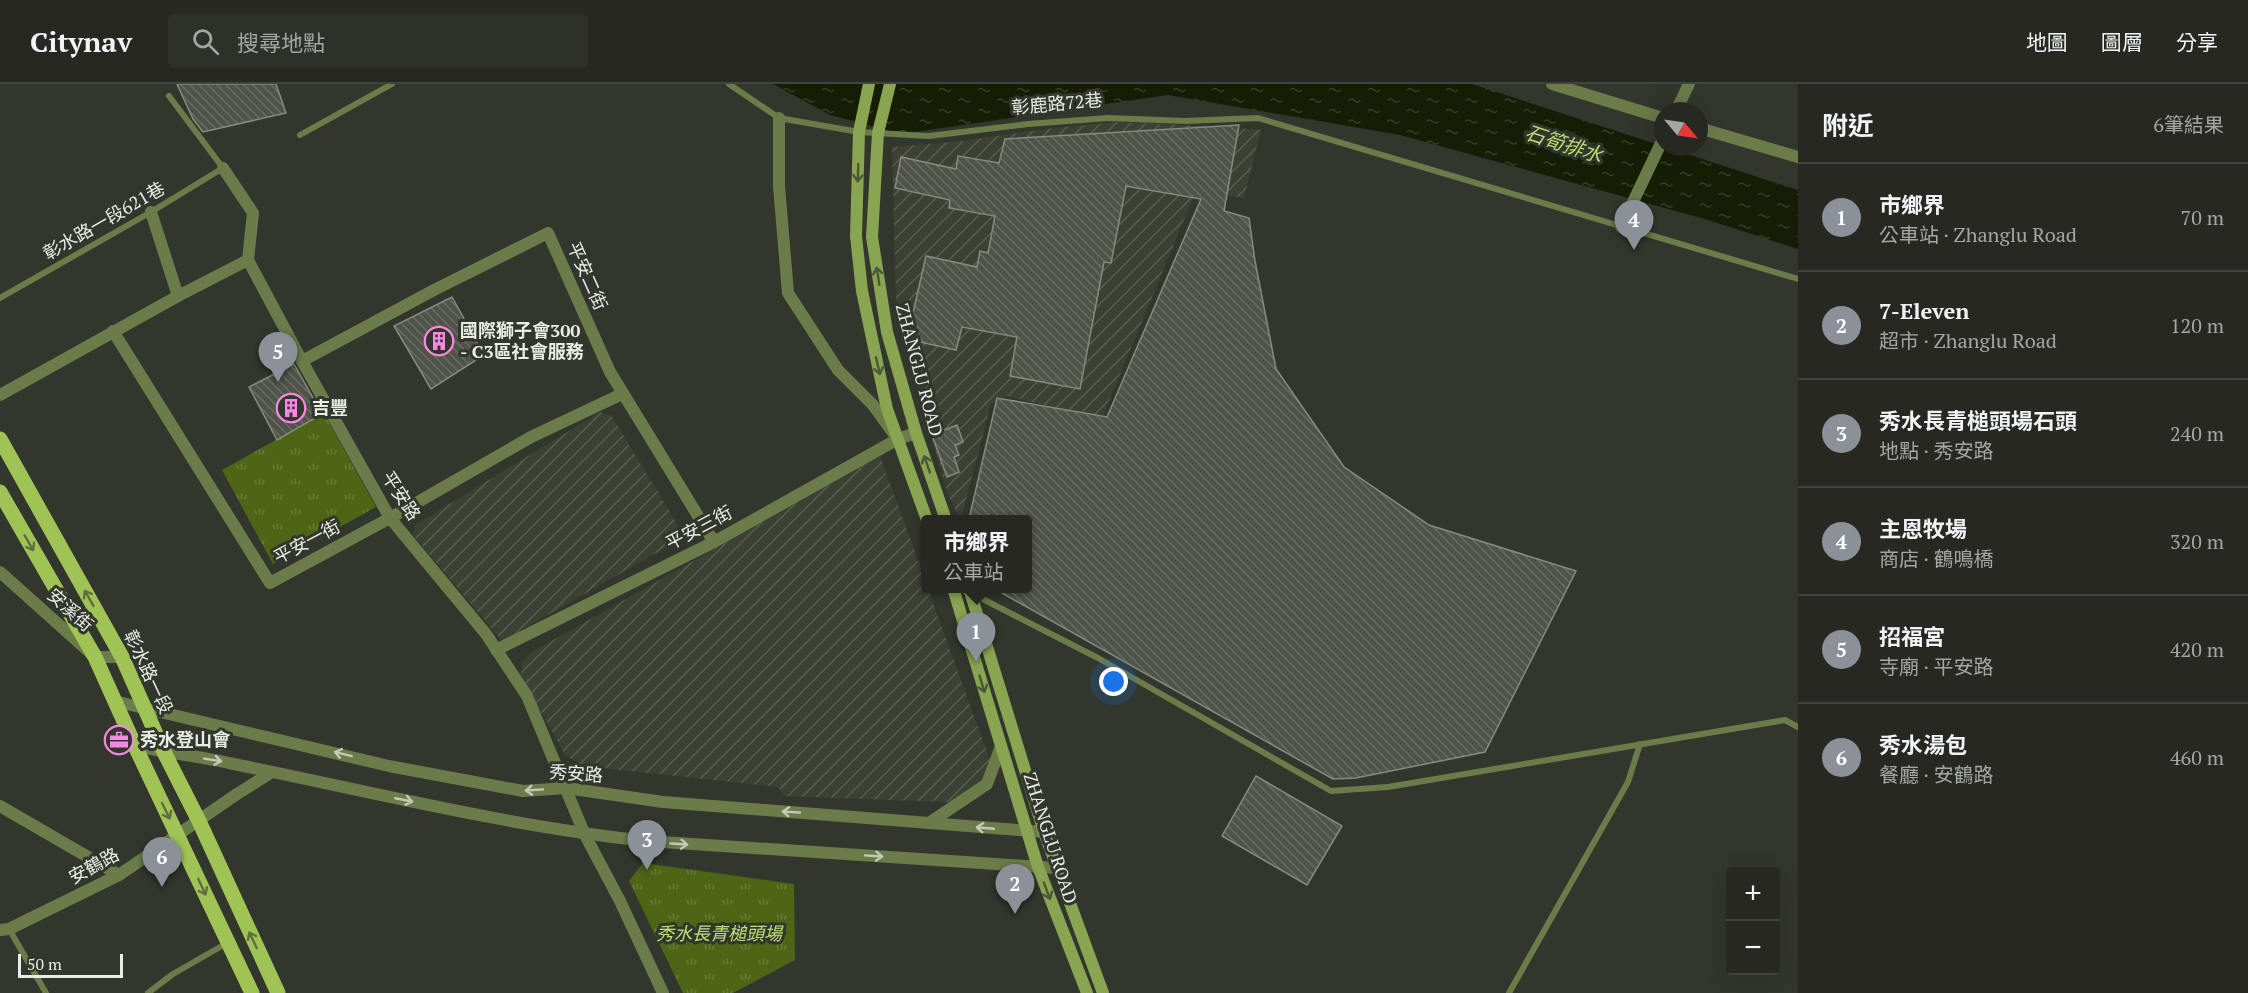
<!DOCTYPE html>
<html lang="zh-TW">
<head>
<meta charset="utf-8">
<style>
  body { margin:0; font-family:"PT Serif","Noto Sans TC",serif; background:#2e302a; color:#f1f3f6 }
  .controls { position:absolute; right:18px; bottom:18px; display:grid; overflow:hidden; border-radius:6px; box-shadow:0 6px 24px #0002 }
  .controls button { width:54px; height:54px; display:grid; place-items:center; padding:0; border:0; border-bottom:2px solid #42443f; background:#262821; color:#f1f3f6; font:30px sans-serif }
  .compass { position:absolute; left:1654px; top:18px; width:54px; height:54px; border-radius:50%; background:#262821; box-shadow:0 6px 24px #0002; rotate:119deg }
  .scale { position:absolute; left:18px; bottom:15px; width:105px; box-sizing:border-box; padding-left:6px; border:3px solid #eaece6; border-top:0; font-size:16px; line-height:21px; white-space:nowrap; color:#eaece6; -webkit-text-stroke:4px #32362c; paint-order:stroke }
  .you { position:absolute; left:1114px; top:598px; width:21px; height:21px; margin:-15px; border:4px solid #fff; border-radius:50%; background:#1a73e8; box-shadow:0 0 0 9px #1a73e833 }
  .badge { display:grid; place-items:center; width:39px; height:39px; border-radius:50%; background:#8c9099; color:#fff; font-size:20px; font-weight:700 }
  .pin { position:absolute; translate:-50% -50px; filter:drop-shadow(0 2px 3px #0008) }
  .pin::after { content:''; position:absolute; top:32px; width:21px; height:18px; background:inherit; clip-path:polygon(0 0,100% 0,50% 100%) }
  .popup { position:absolute; left:921px; top:431px; width:111px; height:78px; box-sizing:border-box; display:grid; place-content:center; border-radius:6px; background:#262821; filter:drop-shadow(0 2px 4px #0005); font-size:20px; white-space:nowrap; color:#a4a6a5 }
  .popup b { font-size:22px; color:#f1f3f6 }
  .popup::after { content:''; position:absolute; left:50%; top:100%; margin-left:-12px; border:12px solid transparent; border-top-color:#262821 }
  .list { margin:0; padding:0; list-style:none }
  h2 { display:flex; justify-content:space-between; align-items:center; height:78px; margin:0; padding:0 24px; font-size:26px }
  h2 small { font-size:20px; font-weight:400; color:#a4a6a5 }
  .list li { display:grid; grid-template-columns:39px 1fr auto; gap:18px; align-items:center; box-sizing:border-box; height:108px; padding:0 24px; border-top:2px solid #42443f }
  .list b { display:block; font-size:22px; white-space:nowrap }
  .list p { margin:0; font-size:20px; white-space:nowrap; color:#a4a6a5 }
  .list em { font-size:20px; font-style:normal; color:#a4a6a5 }
  .icon { flex:none; width:33px; height:33px; fill:none; stroke:currentColor; stroke-width:2; stroke-linecap:round; stroke-linejoin:round }
  .map { position:relative; flex:none; width:1798px; height:909px; overflow:hidden }
  header { display:flex; align-items:center; gap:36px; box-sizing:border-box; height:84px; padding:0 30px; background:#262821; border-bottom:2px solid #42443f }
  header strong { font-size:28px }
  nav { display:flex; gap:33px; margin-inline-start:auto; font-size:21px }
  .search { width:420px; height:54px; background:#2e302a; display:flex; align-items:center; gap:15px; box-sizing:border-box; padding:0 21px; border-radius:6px; color:#a4a6a5; font-size:22px }
  main { display:flex }
  aside { flex:1; background:#262821 }
  .map>svg:first-child { display:block }
  .industrial { fill:url(#industrial-furrows) }
  .park { fill:url(#park-tufts) }
  .water { fill:url(#water-ripples) }
  .building { fill:url(#building-back-hatch); stroke:#878b80; stroke-width:1.5 }
  .lines { fill:none; stroke-linecap:round; stroke-linejoin:round }
  .service { stroke:#6b7c4a; stroke-width:6 }
  .minor { stroke:#6b7c4a; stroke-width:12 }
  .tertiary { stroke:#6b7c4a; stroke-width:12 }
  .secondary { stroke:#89a552; stroke-width:12 }
  .primary { stroke:#a0c356; stroke-width:15 }
  .oneway { stroke:#4c5737 }
  .oneway2 { stroke:#5e6e3d }
  .oneway3 { stroke:#c4cab7 }
  .labels { text-anchor:middle; stroke-width:6; stroke-linejoin:round; paint-order:stroke }
  .street-label { font-size:18px; fill:#eaece6; stroke:#32362c }
  .poi-label { font-size:18px; font-weight:bold; fill:#eaece6; stroke:#32362c; text-anchor:start }
  .park-label { font-size:18px; font-style:italic; fill:#bce076; stroke:#32362c }
  .water-label { font-size:20px; font-style:italic; fill:#b9dc73; stroke:#32362c }
</style>
</head>
<body>
<header>
<strong>Citynav</strong>
<div class="search"><svg class="icon" aria-label="search" viewBox="0 0 24 24"><circle cx="10" cy="10" r="6"/><path d="M15 15l6 6"/></svg>搜尋地點</div>
<nav><a>地圖</a><a>圖層</a><a>分享</a></nav>
</header>
<main>
<div class="map">
<svg width="1798" height="909" viewBox="0 0 1798 909">
  <defs>
    <pattern id="industrial-furrows" width="10" height="10" patternUnits="userSpaceOnUse" patternTransform="scale(1.5)"><rect width="10" height="10" fill="#3c4133"/><path d="M-1 1l2-2M0 10L10 0M9 11l2-2" fill="none" stroke="#585d51"/></pattern>
    <pattern id="park-tufts" width="24" height="20" patternUnits="userSpaceOnUse" patternTransform="scale(1.5)"><rect width="24" height="20" fill="#4e6516"/><path d="M3 7l-1-3M5 7V3M7 7l1-3M15 17l-1-3M17 17v-4M19 17l1-3" fill="none" stroke="#687b38"/></pattern>
    <pattern id="water-ripples" width="26" height="14" patternUnits="userSpaceOnUse" patternTransform="scale(1.5)"><rect width="26" height="14" fill="#151d05"/><path d="M2 4q2-2 4 0t4 0M15 11q2-2 4 0t4 0" fill="none" stroke="#373e29"/></pattern>
    <pattern id="building-back-hatch" width="6" height="6" patternUnits="userSpaceOnUse" patternTransform="scale(1.5)"><rect width="6" height="6" fill="#4f5348"/><path d="M-1 5l2 2M0 0l6 6M5-1l2 2" fill="none" stroke="#686c62"/></pattern>
  </defs>
  <rect width="100%" height="100%" fill="#32362c"/>
  <!-- industrial -->
  <g class="industrial">
    <path d="M1115 38 1230 43 1261 46 1244 114 1196 107 1102 334 1006 312 991 320 961 435H960L947 409 923 323 896 214 892 63 963 57 1037 46Z"/>
    <path d="M600 328 611 331 678 441 681 455 502 557 413 451 415 441Z"/>
    <path d="M880 372 925 495V504L928 505 991 679 988 689 978 703 959 717 944 718 784 712 778 703 583 682 565 671 521 591 522 580 530 569Z"/>
  </g>
  <!-- park -->
  <g class="park">
    <path d="M324 329 376 423 273 480 222 386Z"/>
    <path d="M643 779 794 800 795 876 733 909H683L629 797Z"/>
  </g>
  <!-- water -->
  <path class="water" d="M773 0H1472L1798 106V165L1708 136 1400 51 1168 11 901 50 830 31Z"/>
  <!-- building -->
  <g class="building">
    <path d="M177 0H276L286 29 203 48 193 35Z"/>
    <path d="M1239 41 1224 127 1249 134 1255 177 1276 285 1344 383 1429 441 1576 487 1485 668 1356 694 1333 695 993 504H1027V435H969L997 314 1107 333 1201 115 1126 102 1111 179 1104 178 1080 305 1010 292 1017 253 962 243 956 266 907 255 926 172 977 183 980 167 988 169 995 132 949 124 950 116 895 104 901 73 956 85 958 72 999 79 1005 55Z"/>
    <path d="M452 213 484 271 431 305 394 242Z"/>
    <path d="M294 280 322 330 277 356 249 303Z"/>
    <path d="M957 341 963 358 955 361 959 371 954 373 959 388 947 393 932 351Z"/>
    <path d="M1256 692 1342 742 1307 801 1222 752Z"/>
  </g>
  <g class="lines">
    <!-- service -->
    <g class="service">
      <path d="M729 0 779 34 859 48 929 52 1028 40 1108 34 1185 37 1258 34 1798 195"/>
      <path d="M300 51 392 0"/>
      <path d="M0 214 151 128 223 84 169 12"/>
      <path d="M956 504 971 509 1098 574 1331 707 1388 703 1785 636 1798 643"/>
      <path d="M9 845 46 909"/>
      <path d="M148 909 173 890 227 859"/>
      <path d="M1509 909 1628 698 1640 660"/>
    </g>
    <!-- minor -->
    <g class="minor">
      <path d="M1552 0 1663 34"/>
      <path d="M1676 27 1689 0"/>
      <path d="M779 34V102L788 209 838 286 873 321 894 350"/>
      <path d="M1699 44 1798 73"/>
      <path d="M223 84 253 129 248 176"/>
      <path d="M151 128 178 212"/>
      <path d="M1621 143 1663 55"/>
      <path d="M113 247 270 499 390 434 531 353 622 310"/>
      <path d="M302 277 434 206 548 149 610 288 714 458"/>
      <path d="M0 311 178 212 248 176 302 277 390 434 486 550 527 612 585 751 620 817 663 909"/>
      <path d="M0 488 95 573H122"/>
      <path d="M496 566 714 458 898 355 916 349"/>
      <path d="M0 722 119 791"/>
      <path d="M929 739 987 700 1001 662"/>
    </g>
    <!-- tertiary -->
    <g class="tertiary">
      <path d="M114 617 389 682 523 707 566 704 663 718 1044 748"/>
      <path d="M135 662C166 669 198 672 229 679 368 707 506 742 647 757L1056 784"/>
      <path d="M0 846 9 845 119 791 237 710 272 688"/>
    </g>
    <!-- secondary -->
    <g class="secondary">
      <path d="M869 0 859 48 856 152 862 207 887 325 927 436"/>
      <path d="M890 0 878 49 872 153 887 248 916 349 946 436"/>
      <path d="M953 504 1038 783 1087 909"/>
      <path d="M969 504 1044 748 1103 909"/>
    </g>
    <!-- primary -->
    <g class="primary">
      <path d="M0 355 122 573 164 668 199 737 278 909"/>
      <path d="M0 408 95 573 135 662 252 909"/>
    </g>
  </g>
  <!-- one-way arrows -->
  <defs><path id="oneway-shaft" d="M-6 0H5M1.5-3L5.5 0L1.5 3" fill="none" stroke-width="1.6" stroke-linecap="round" stroke-linejoin="round" transform="scale(1.5)"/></defs>
  <g class="oneway">
    <use href="#oneway-shaft" transform="translate(858 89) rotate(92)"/>
    <use href="#oneway-shaft" transform="translate(878 192) rotate(-99)"/>
    <use href="#oneway-shaft" transform="translate(878 282) rotate(77)"/>
    <use href="#oneway-shaft" transform="translate(927 380) rotate(-109)"/>
    <use href="#oneway-shaft" transform="translate(982 600) rotate(73)"/>
    <use href="#oneway-shaft" transform="translate(1047 807) rotate(69)"/>
  </g>
  <g class="oneway2">
    <use href="#oneway-shaft" transform="translate(29 459) rotate(60)"/>
    <use href="#oneway-shaft" transform="translate(89 514) rotate(-120)"/>
    <use href="#oneway-shaft" transform="translate(166 727) rotate(64)"/>
    <use href="#oneway-shaft" transform="translate(202 803) rotate(65)"/>
    <use href="#oneway-shaft" transform="translate(253 856) rotate(-115)"/>
  </g>
  <g class="oneway3">
    <use href="#oneway-shaft" transform="translate(343 670) rotate(-166)"/>
    <use href="#oneway-shaft" transform="translate(213 676) rotate(9)"/>
    <use href="#oneway-shaft" transform="translate(534 706) rotate(176)"/>
    <use href="#oneway-shaft" transform="translate(404 716) rotate(11)"/>
    <use href="#oneway-shaft" transform="translate(791 728) rotate(-176)"/>
    <use href="#oneway-shaft" transform="translate(985 744) rotate(-175)"/>
    <use href="#oneway-shaft" transform="translate(679 760) rotate(4)"/>
    <use href="#oneway-shaft" transform="translate(874 772) rotate(4)"/>
  </g>
  <!-- icons -->
  <defs>
    <g id="building-ring" transform="scale(1.5)"><circle r="9.5" fill="#32362c" stroke="#fb87e5" stroke-width="1.5"/><path d="M-4-6H4V6H1V3H-1V6H-4ZM-2.5-4.3h1.7v1.8h-1.7ZM.8-4.3h1.7v1.8H.8ZM-2.5-1h1.7V.8h-1.7ZM.8-1h1.7V.8H.8Z" fill="#fb87e5"/></g>
    <g id="office-ring" transform="scale(1.5)"><circle r="9.5" fill="#32362c" stroke="#fb87e5" stroke-width="1.5"/><path d="M-6-3h4V-5.5h4V-3h4V5H-6ZM-1-4.5V-3h2v-1.5ZM-6 0V1H6V0Z" fill="#fb87e5"/></g>
  </defs>
  <g fill-rule="evenodd">
    <use href="#building-ring" x="439" y="257"/>
    <use href="#building-ring" x="291" y="324"/>
    <use href="#office-ring" x="119" y="656"/>
  </g>
  <g class="labels">
    <!-- street labels -->
    <g class="street-label">
      <text transform="translate(1057 20) rotate(-5)" y="6">彰鹿路72巷</text>
      <text transform="translate(104 137) rotate(-30)" y="6">彰水路一段621巷</text>
      <text transform="translate(587 192) rotate(66)" y="6">平安二街</text>
      <text transform="translate(919 286) rotate(75)" y="6">ZHANGLU ROAD</text>
      <text transform="translate(401 412) rotate(57)" y="6">平安路</text>
      <text transform="translate(699 444) rotate(-28)" y="6">平安三街</text>
      <text transform="translate(307 458) rotate(-28)" y="6">平安一街</text>
      <text transform="translate(70 526) rotate(42)" y="6">安溪街</text>
      <text transform="translate(148 588) rotate(65)" y="6">彰水路一段</text>
      <text transform="translate(576 690) rotate(4)" y="6">秀安路</text>
      <text transform="translate(1050 754) rotate(72)" y="6">ZHANGLU ROAD</text>
      <text transform="translate(94 782) rotate(-29)" y="6">安鶴路</text>
    </g>
    <!-- poi labels -->
    <g class="poi-label">
      <text x="460" y="253">國際獅子會300<tspan x="460" dy="21">- C3區社會服務</tspan></text>
      <text x="312" y="330">吉豐</text>
      <text x="140" y="662">秀水登山會</text>
    </g>
    <!-- park labels -->
    <g class="park-label">
      <text x="719" y="856">秀水長青槌頭場</text>
    </g>
    <!-- water labels -->
    <g class="water-label">
      <text transform="translate(1564 60) rotate(18)" y="7">石筍排水</text>
    </g>
  </g>
</svg>
<div class="controls">
<button>+</button>
<button>−</button>
</div>
<svg class="compass" viewBox="-18 -18 36 36"><path d="M0-13l5 13h-10z" fill="#e53935"/><path d="M0 13l5-13h-10z" fill="#a4a6a5"/></svg>
<div class="scale">50 m</div>
<div class="you"></div>
<div class="pin badge" style="left:976px;top:578px">1</div>
<div class="popup"><b>市鄉界</b>公車站</div>
<div class="pin badge" style="left:1015px;top:830px">2</div>
<div class="pin badge" style="left:647px;top:786px">3</div>
<div class="pin badge" style="left:1634px;top:166px">4</div>
<div class="pin badge" style="left:278px;top:298px">5</div>
<div class="pin badge" style="left:162px;top:803px">6</div>
</div>
<aside>
<h2>附近<small>6筆結果</small></h2>
<ul class="list">
<li><span class="badge">1</span><div><b>市鄉界</b><p>公車站 · Zhanglu Road</p></div><em>70 m</em></li>
<li><span class="badge">2</span><div><b>7-Eleven</b><p>超市 · Zhanglu Road</p></div><em>120 m</em></li>
<li><span class="badge">3</span><div><b>秀水長青槌頭場石頭</b><p>地點 · 秀安路</p></div><em>240 m</em></li>
<li><span class="badge">4</span><div><b>主恩牧場</b><p>商店 · 鶴鳴橋</p></div><em>320 m</em></li>
<li><span class="badge">5</span><div><b>招福宮</b><p>寺廟 · 平安路</p></div><em>420 m</em></li>
<li><span class="badge">6</span><div><b>秀水湯包</b><p>餐廳 · 安鶴路</p></div><em>460 m</em></li>
</ul>
</aside>
</main>
</body>
</html>
